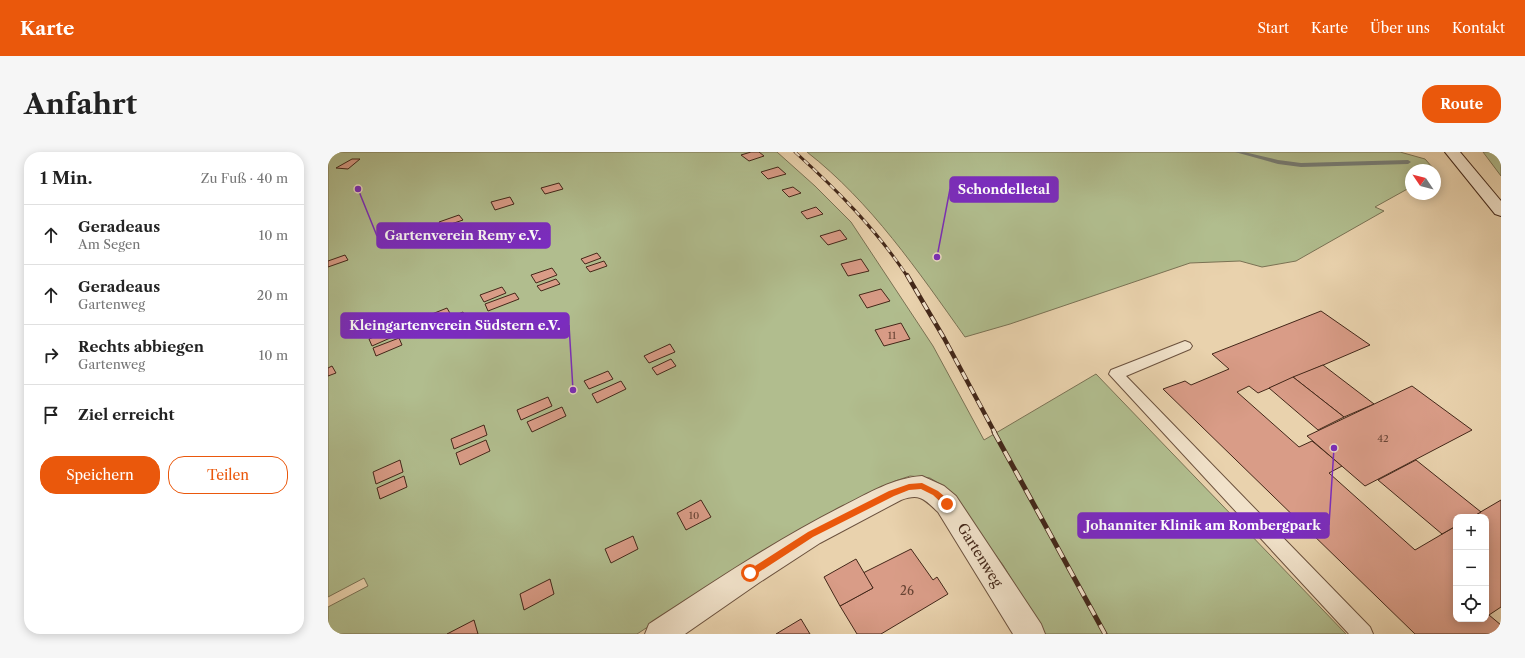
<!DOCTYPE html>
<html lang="de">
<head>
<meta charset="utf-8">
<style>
  body { margin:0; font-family:"Libre Caslon Text",serif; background:#f6f6f6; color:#222 }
  .controls { position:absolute; right:12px; bottom:12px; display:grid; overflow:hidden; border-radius:8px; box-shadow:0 2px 10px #0003 }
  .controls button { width:36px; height:36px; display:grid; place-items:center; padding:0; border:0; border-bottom:1px solid #e0e0e0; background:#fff; color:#222; font:20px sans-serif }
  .compass { position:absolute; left:1077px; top:12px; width:36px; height:36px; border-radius:50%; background:#fff; box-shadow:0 2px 10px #0003; rotate:305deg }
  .stop { position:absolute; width:12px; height:12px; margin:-9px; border:3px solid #ea580c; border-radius:50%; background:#fff }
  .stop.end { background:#ea580c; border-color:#fff; box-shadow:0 1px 4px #0008 }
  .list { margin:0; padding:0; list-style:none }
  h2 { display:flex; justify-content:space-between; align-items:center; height:52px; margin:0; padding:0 16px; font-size:17px }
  h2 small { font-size:13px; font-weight:400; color:#767676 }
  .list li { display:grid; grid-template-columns:26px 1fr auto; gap:12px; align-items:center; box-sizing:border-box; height:60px; padding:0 16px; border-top:1px solid #e0e0e0 }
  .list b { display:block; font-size:15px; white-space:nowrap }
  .list p { margin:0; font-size:13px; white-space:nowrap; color:#767676 }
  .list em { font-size:13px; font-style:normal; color:#767676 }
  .actions { display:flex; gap:8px; padding:12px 16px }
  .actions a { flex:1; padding:9px 0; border:1px solid #ea580c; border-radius:16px; text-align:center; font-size:14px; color:#ea580c }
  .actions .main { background:#ea580c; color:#fff }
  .icon { flex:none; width:22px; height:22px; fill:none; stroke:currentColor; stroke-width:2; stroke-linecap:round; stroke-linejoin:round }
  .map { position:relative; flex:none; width:1173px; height:482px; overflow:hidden; border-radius:16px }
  header { display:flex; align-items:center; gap:24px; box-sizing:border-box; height:56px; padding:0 20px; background:#ea580c; color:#fff }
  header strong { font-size:19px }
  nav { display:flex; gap:22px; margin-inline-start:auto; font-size:14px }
  .intro { display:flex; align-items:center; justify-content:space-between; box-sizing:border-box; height:96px; padding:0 24px }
  h1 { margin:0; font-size:28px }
  .button { padding:10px 18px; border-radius:16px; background:#ea580c; color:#fff; font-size:14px; font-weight:700 }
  main { display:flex; gap:24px; padding:0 24px }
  aside { flex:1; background:#fff; border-radius:16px; box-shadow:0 2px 10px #0003 }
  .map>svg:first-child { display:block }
  .green { fill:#b1bd8e; stroke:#7a7254 }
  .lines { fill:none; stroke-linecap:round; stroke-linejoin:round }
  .stream { fill:#777d75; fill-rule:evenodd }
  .building { fill:#d99c87; stroke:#432719 }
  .lane-casing { stroke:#6c523e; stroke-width:2 }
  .street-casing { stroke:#6c523e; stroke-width:2 }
  .secondary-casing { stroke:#432719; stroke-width:2 }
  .lane { fill:#f1e2ca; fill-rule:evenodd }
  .street { fill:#f1e2ca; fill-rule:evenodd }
  .secondary { fill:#f1e2ca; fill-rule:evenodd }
  .rail-far2-casing { stroke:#432719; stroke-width:3 }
  .rail-far1-casing { stroke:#432719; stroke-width:4.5 }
  .rail-casing { stroke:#432719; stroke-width:5 }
  .rail-far2 { stroke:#f1e2ca; stroke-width:2; stroke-dasharray:6; stroke-linecap:butt }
  .rail-far1 { stroke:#f1e2ca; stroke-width:3; stroke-dasharray:8; stroke-linecap:butt }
  .rail { stroke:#f1e2ca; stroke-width:3.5; stroke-dasharray:11; stroke-linecap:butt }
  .route { fill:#ea580c }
  .labels { text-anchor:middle; stroke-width:3; stroke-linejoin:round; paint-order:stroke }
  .number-label { font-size:10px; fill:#684434 }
  .near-number-label { font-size:12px; fill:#684434 }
  .near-street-label { font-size:14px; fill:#432719; stroke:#f1e2ca }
  .leader { fill:none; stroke:#7b2cbf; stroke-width:1.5 }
  .callout-dot { fill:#7b2cbf; stroke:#f1e2ca; stroke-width:1.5 }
  .callout { fill:#7b2cbf; stroke:#7b2cbf; stroke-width:1.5 }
  .callout-label { font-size:13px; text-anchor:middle; font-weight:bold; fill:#fff }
</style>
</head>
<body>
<header>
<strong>Karte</strong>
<nav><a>Start</a><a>Karte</a><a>Über uns</a><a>Kontakt</a></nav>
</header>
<div class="intro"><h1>Anfahrt</h1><a class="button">Route</a></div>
<main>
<aside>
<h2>1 Min.<small>Zu Fuß · 40 m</small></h2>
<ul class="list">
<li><svg class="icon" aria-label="ahead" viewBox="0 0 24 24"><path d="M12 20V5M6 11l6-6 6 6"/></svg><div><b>Geradeaus</b><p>Am Segen</p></div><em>10 m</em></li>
<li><svg class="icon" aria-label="ahead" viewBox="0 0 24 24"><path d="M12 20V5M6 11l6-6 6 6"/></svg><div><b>Geradeaus</b><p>Gartenweg</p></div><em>20 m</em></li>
<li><svg class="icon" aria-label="right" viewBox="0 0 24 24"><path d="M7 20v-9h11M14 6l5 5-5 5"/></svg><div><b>Rechts abbiegen</b><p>Gartenweg</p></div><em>10 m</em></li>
<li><svg class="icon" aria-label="arrive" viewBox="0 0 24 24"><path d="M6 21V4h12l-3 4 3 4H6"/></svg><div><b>Ziel erreicht</b></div></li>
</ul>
<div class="actions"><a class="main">Speichern</a><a>Teilen</a></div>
</aside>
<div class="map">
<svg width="1173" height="482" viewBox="0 0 1173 482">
  <rect width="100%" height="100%" fill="#e9d2ad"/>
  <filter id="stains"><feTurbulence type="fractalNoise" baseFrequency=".005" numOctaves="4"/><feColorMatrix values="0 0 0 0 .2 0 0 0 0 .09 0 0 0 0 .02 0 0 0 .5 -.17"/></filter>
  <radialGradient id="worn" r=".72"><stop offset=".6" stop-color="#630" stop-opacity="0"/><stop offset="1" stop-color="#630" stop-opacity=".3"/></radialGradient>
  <!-- green -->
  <g class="green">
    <path d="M0 0H449L487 34 523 70 605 194 656 288 768 222 1018 482H717L675 413 617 335 602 326 582 324 567 329 480 373 415 413 309 482H0V455L40 434 36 426 0 445Z"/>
    <path d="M479 0H1072L1097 7 1105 16 1103 18H1083V35L1047 55 1056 59 968 109 934 115 912 109 862 111 682 172 637 185C590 119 543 50 479 0Z"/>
    <path d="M1155 0H1173V24Z"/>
  </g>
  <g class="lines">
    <!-- stream -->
    <path class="stream" d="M907 0H916L950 8 973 11 1080 8 1083 10 1080 12 973 15 950 12Z"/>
  </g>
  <!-- building -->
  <g class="building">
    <path d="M423 0H431L436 4 421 9 413 3Z"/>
    <path d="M24 7H32L20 17 8 16Z"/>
    <path d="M450 15 458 22 440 27 433 20Z"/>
    <path d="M231 31 235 37 217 42 213 36Z"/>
    <path d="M465 35 473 41 461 45 454 38Z"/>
    <path d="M182 45 186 52 167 58 163 50Z"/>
    <path d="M488 55 495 62 479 67 473 60Z"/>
    <path d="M131 63 135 68 114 75 111 70Z"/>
    <path d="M512 78 519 87 500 93 492 84Z"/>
    <path d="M269 101 273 106 257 112 253 107Z"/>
    <path d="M17 103 20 108 0 115V109Z"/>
    <path d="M533 107 541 119 520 124 513 112Z"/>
    <path d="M276 109 279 114 262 120 258 115Z"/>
    <path d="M224 116 229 123 208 131 203 123Z"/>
    <path d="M228 127 232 132 213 139 209 134Z"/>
    <path d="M174 135 178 141 156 150 152 143Z"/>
    <path d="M553 137 562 149 539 156 531 143Z"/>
    <path d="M187 141 191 147 160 159 157 152Z"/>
    <path d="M119 156 123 163 103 171 99 164Z"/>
    <path d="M993 159 1042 193 930 241 921 234 909 240 971 295 984 289 1014 314 1001 321 1087 398 1128 374V467H1158V365H1144L1173 348V455L1161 463 1173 473V482H1087L835 237 857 229 863 233 901 217 884 202Z"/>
    <path d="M135 160 139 167 108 180 104 173Z"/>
    <path d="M573 171 582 187 556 194 547 178Z"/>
    <path d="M66 177 69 183 44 194 41 187Z"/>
    <path d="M71 186 74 193 48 204 45 196Z"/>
    <path d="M342 192 347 200 321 211 316 204Z"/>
    <path d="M343 207 348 214 329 223 324 216Z"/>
    <path d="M995 213 1046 252 1016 265 965 225Z"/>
    <path d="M4 214 8 221 0 224V216Z"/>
    <path d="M280 219 285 227 261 237 256 229Z"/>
    <path d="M965 225 1016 265 990 278 941 236Z"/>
    <path d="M293 229 298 237 269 251 264 242Z"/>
    <path d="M1084 234 1144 278 1037 334 979 284Z"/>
    <path d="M220 245 224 254 193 268 189 258Z"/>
    <path d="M234 255 238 264 204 280 199 270Z"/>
    <path d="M156 273 159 283 126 297 123 287Z"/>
    <path d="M158 288 162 299 132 313 128 301Z"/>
    <path d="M72 308 75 320 48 332 45 320Z"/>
    <path d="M1088 308 1153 360 1144 365H1128V374L1114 382 1050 328Z"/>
    <path d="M76 324 79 335 52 347 49 336Z"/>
    <path d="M373 348 383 365 358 378 349 361Z"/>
    <path d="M305 384 310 397 283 411 277 397Z"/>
    <path d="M583 397 605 428 609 425 620 442 553 482H529L512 454 545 436 535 421Z"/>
    <path d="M528 407 545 436 512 454 496 425Z"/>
    <path d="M222 427 226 442 196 458 192 442Z"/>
    <path d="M473 467 482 482H448Z"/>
    <path d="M146 468 150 482H119Z"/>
  </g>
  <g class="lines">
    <!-- lane casing -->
    <g class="lane-casing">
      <path id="lane" d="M857 189 862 191 864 194 862 197 798 224 1042 475 1045 482H1021L781 222 783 218Z"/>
    </g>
    <!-- street casing -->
    <g class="street-casing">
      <path id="street" d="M594 324 616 334 628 344 713 472 717 482H685L610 360C596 347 592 341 573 348L492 391 432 430 357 482H317L321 472C385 430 448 388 515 354 541 341 565 326 594 324Z"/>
    </g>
    <!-- secondary casing -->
    <g class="secondary-casing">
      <path id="secondary" d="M1117 0H1132L1173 49V64L1167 62Z"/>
    </g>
    <!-- lane -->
    <use href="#lane" class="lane"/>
    <!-- street -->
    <use href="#street" class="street"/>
    <!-- secondary -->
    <use href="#secondary" class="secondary"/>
    <!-- rail-far2 casing -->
    <g class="rail-far2-casing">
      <path id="rail-far2" d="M467 0C509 38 548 77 579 124"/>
    </g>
    <!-- rail-far1 casing -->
    <g class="rail-far1-casing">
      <path id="rail-far1" d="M579 123 616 186 667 281"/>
    </g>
    <!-- rail casing -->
    <g class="rail-casing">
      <path id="rail" d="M666 280 777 482"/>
    </g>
    <!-- rail-far2 -->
    <use href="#rail-far2" class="rail-far2"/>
    <!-- rail-far1 -->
    <use href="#rail-far1" class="rail-far1"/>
    <!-- rail -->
    <use href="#rail" class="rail"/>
  </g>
  <!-- route -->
  <path class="route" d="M594 331 610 339 622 349V354H617L605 343 593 337 581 338 566 344 485 385 425 424H419L417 421 419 419 480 380 561 339 581 332Z"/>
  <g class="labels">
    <!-- number labels -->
    <g class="number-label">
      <text x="564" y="187">11</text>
      <text x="1055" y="290">42</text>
      <text x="366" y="367">10</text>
    </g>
    <!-- near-number labels -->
    <g class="near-number-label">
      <text x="579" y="443">26</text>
    </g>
    <!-- near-street labels -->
    <g class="near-street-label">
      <text transform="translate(652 403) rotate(58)" y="5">Gartenweg</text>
    </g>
  </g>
  <!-- callouts -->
  <path class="leader" d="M609 105L622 37M30 37L49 84M245 238L241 173M1006 296L1001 373"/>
  <g class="callout-dot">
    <circle cx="609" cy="105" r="4"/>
    <circle cx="30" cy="37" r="4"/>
    <circle cx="245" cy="238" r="4"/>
    <circle cx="1006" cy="296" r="4"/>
  </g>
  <g class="callout">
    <rect x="622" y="25" width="108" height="25" rx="4"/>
    <rect x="49" y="71" width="173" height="25" rx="4"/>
    <rect x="13" y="161" width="228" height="25" rx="4"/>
    <rect x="750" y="361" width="251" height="25" rx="4"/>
  </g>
  <g class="callout-label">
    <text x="676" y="42">Schondelletal</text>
    <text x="135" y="88">Gartenverein Remy e.V.</text>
    <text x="127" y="178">Kleingartenverein Südstern e.V.</text>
    <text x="875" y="378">Johanniter Klinik am Rombergpark</text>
  </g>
  <rect width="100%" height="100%" filter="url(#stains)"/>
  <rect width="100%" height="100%" fill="url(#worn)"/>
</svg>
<div class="controls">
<button>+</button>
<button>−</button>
<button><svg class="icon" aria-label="locate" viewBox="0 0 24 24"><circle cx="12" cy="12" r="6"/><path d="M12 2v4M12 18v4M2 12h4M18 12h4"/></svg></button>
</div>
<svg class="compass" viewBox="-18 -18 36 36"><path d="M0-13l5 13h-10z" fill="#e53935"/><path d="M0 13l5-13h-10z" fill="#767676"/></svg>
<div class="stop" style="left:422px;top:421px"></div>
<div class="stop end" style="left:619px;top:352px"></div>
</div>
</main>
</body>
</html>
